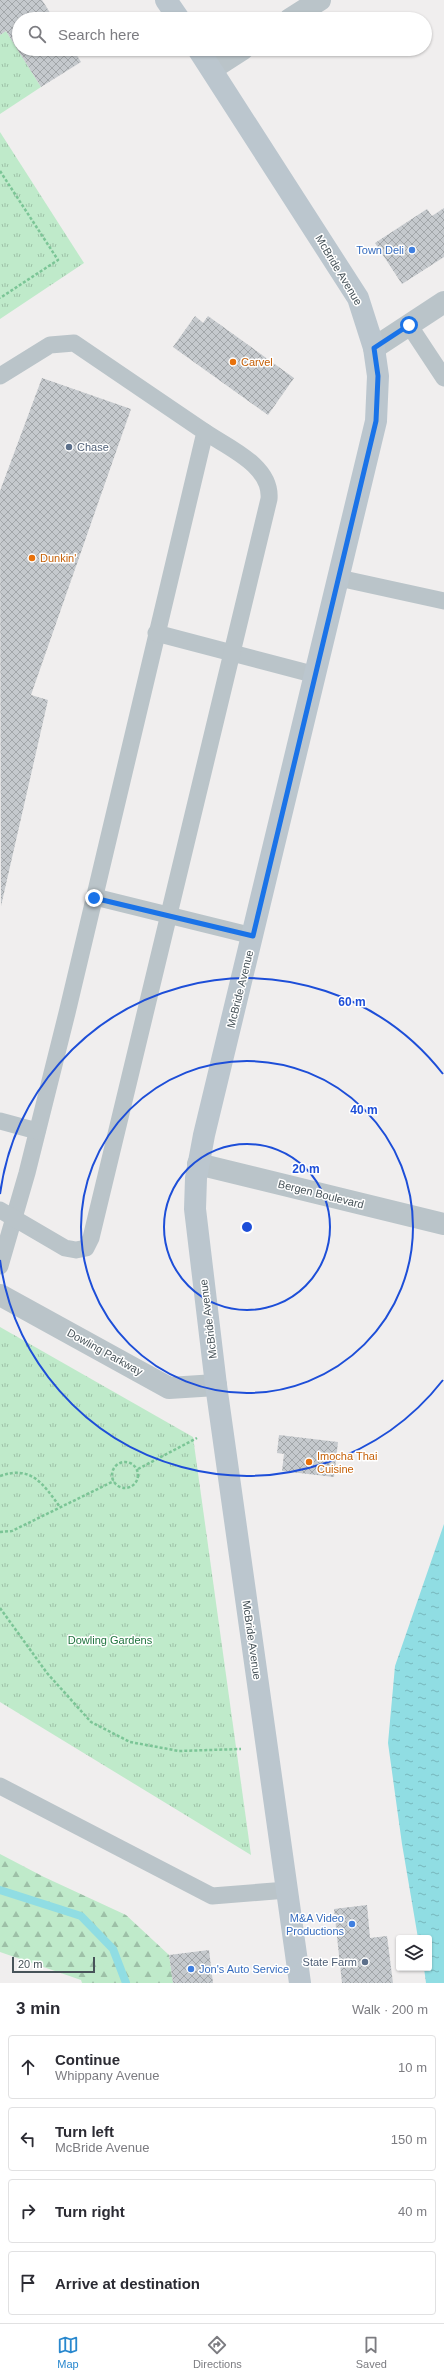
<!DOCTYPE html>
<html lang="en">
<head>
<meta charset="utf-8">
<style>
  body { margin:0; font-family:Arial,sans-serif; background:#f2f2f3; color:#2b2b33 }
  .controls { position:absolute; right:12px; bottom:12px; display:grid; overflow:hidden; border-radius:4px; box-shadow:0 1px 3px #0004 }
  .controls button { width:36px; height:36px; display:grid; place-items:center; padding:0; border:0; border-bottom:1px solid #e1e1e2; background:#fff; color:#2b2b33; font:20px sans-serif }
  .scale { position:absolute; left:12px; bottom:10px; width:83px; box-sizing:border-box; padding-left:4px; border:2px solid #475359; border-top:0; font-size:11px; line-height:14px; white-space:nowrap; color:#475359; -webkit-text-stroke:3px #fff; paint-order:stroke }
  .stop { position:absolute; width:12px; height:12px; margin:-9px; border:3px solid #1a73e8; border-radius:50%; background:#fff }
  .stop.end { background:#1a73e8; border-color:#fff; box-shadow:0 1px 4px #0008 }
  .list { margin:0; padding:0; list-style:none }
  h2 { display:flex; justify-content:space-between; align-items:center; height:52px; margin:0; padding:0 16px; font-size:17px }
  h2 small { font-size:13px; font-weight:400; color:#7c7c81 }
  .list li { display:grid; grid-template-columns:26px 1fr auto; gap:12px; align-items:center; box-sizing:border-box; height:64px; margin:0 8px 8px; padding:0 8px; border:1px solid #e1e1e2; border-radius:4px }
  .list b { display:block; font-size:15px; white-space:nowrap }
  .list p { margin:0; font-size:13px; white-space:nowrap; color:#7c7c81 }
  .list em { font-size:13px; font-style:normal; color:#7c7c81 }
  .icon { flex:none; width:22px; height:22px; fill:none; stroke:currentColor; stroke-width:2; stroke-linecap:round; stroke-linejoin:round }
  .map { position:relative; flex:none; width:444px; height:1983px; overflow:hidden }
  .search { position:absolute; background:#fff; box-shadow:0 1px 3px #0004; left:12px; right:12px; top:12px; height:44px; display:flex; align-items:center; gap:10px; box-sizing:border-box; padding:0 14px; border-radius:22px; color:#7c7c81; font-size:15px }
  .sheet { height:340px; background:#fff }
  nav { display:flex; justify-content:space-around; align-items:center; box-sizing:border-box; height:56px; border-top:1px solid #e1e1e2; background:#fff; font-size:11px; color:#7c7c81 }
  nav a { display:grid; justify-items:center; gap:2px }
  nav .on { color:#2988ce }
  .map>svg:first-child { display:block }
  .forest { fill:url(#forest-firs) }
  .park { fill:url(#park-tufts) }
  .water { fill:url(#water-ripples) }
  .lines { fill:none; stroke-linecap:round; stroke-linejoin:round }
  .stream { stroke:#90dde3; stroke-width:8 }
  .building { fill:url(#building-cross-hatch) }
  .path { stroke:#7bc596; stroke-width:2.5; stroke-dasharray:3 2; stroke-linecap:butt }
  .service { stroke:#bac4c9; stroke-width:17 }
  .minor { stroke:#bac4c9; stroke-width:22 }
  .secondary { stroke:#bbc6ce; stroke-width:22 }
  .route { stroke:#1a73e8; stroke-width:5 }
  .ring { fill:none; stroke:#1d4ed8; stroke-width:2 }
  .shop-dot { fill:#3f7fe0; stroke:#fff; stroke-width:1.5 }
  .food-dot { fill:#e8710a; stroke:#fff; stroke-width:1.5 }
  .service-dot { fill:#5c6f8a; stroke:#fff; stroke-width:1.5 }
  .labels { text-anchor:middle; stroke-width:3; stroke-linejoin:round; paint-order:stroke }
  .shop-label { font-size:11px; fill:#366cbe; stroke:#fff; text-anchor:end }
  .street-label { font-size:11px; fill:#475359; stroke:#fff }
  .food-label { font-size:11px; fill:#c56008; stroke:#fff; text-anchor:start }
  .service-label { font-size:11px; fill:#4e5e75; stroke:#fff; text-anchor:start }
  .park-label { font-size:11px; fill:#1f733e; stroke:#fff }
  .centre { fill:#1d4ed8; stroke:#fff; stroke-width:2 }
  .ring-label { font-size:12px; text-anchor:middle; font-weight:bold; fill:#1d4ed8; stroke:#fff; stroke-width:3; stroke-linejoin:round; paint-order:stroke }
</style>
</head>
<body>
<div class="map">
<svg width="444" height="1983" viewBox="0 0 444 1983">
  <defs>
    <pattern id="forest-firs" width="22" height="20" patternUnits="userSpaceOnUse"><rect width="22" height="20" fill="#bfeaca"/><path d="M5 1l3.5 6h-7zM16 11l3.5 6h-7z" fill="#9dc0a7"/></pattern>
    <pattern id="park-tufts" width="24" height="20" patternUnits="userSpaceOnUse"><rect width="24" height="20" fill="#bfeaca"/><path d="M3 7l-1-3M5 7V3M7 7l1-3M15 17l-1-3M17 17v-4M19 17l1-3" fill="none" stroke="#9dc0a7"/></pattern>
    <pattern id="water-ripples" width="26" height="14" patternUnits="userSpaceOnUse"><rect width="26" height="14" fill="#90dde3"/><path d="M2 4q2-2 4 0t4 0M15 11q2-2 4 0t4 0" fill="none" stroke="#77b6bb"/></pattern>
    <pattern id="building-cross-hatch" width="8" height="8" patternUnits="userSpaceOnUse"><rect width="8" height="8" fill="#c5c9cd"/><path d="M0 0l8 8M0 8l8-8" fill="none" stroke="#a2a6a9"/></pattern>
  </defs>
  <rect width="100%" height="100%" fill="#f0eeee"/>
  <!-- forest -->
  <path class="forest" d="M0 1854 44 1877 126 1915 169 1955 173 1983H82L81 1980 0 1952Z"/>
  <!-- park -->
  <g class="park">
    <path d="M6 31 41 87 0 114V35Z"/>
    <path d="M0 132 84 263 0 319Z"/>
    <path d="M0 1327 193 1437 251 1855 0 1702Z"/>
  </g>
  <!-- water -->
  <path class="water" d="M444 1524V1983H426L424 1968H429V1938H418L402 1844 388 1743 395 1666Z"/>
  <g class="lines">
    <!-- stream -->
    <path class="stream" d="M0 1890 81 1916 113 1949 126 1983"/>
  </g>
  <!-- building -->
  <g class="building">
    <path d="M0 0H42L54 19H19V49H73L81 62 41 87 6 31 0 35Z"/>
    <path d="M444 208V257L402 284 375 243 427 209 432 216Z"/>
    <path d="M195 316 203 323 208 316 294 378 268 415 173 347Z"/>
    <path d="M42 378 131 409 31 695 48 700 1 906 0 491Z"/>
    <path d="M279 1435 338 1442 334 1477 282 1471 284 1454 277 1453Z"/>
    <path d="M367 1905 370 1938 387 1936 393 1983H342L334 1909Z"/>
    <path d="M209 1950 213 1983H173L169 1955Z"/>
  </g>
  <g class="lines">
    <!-- path -->
    <g class="path">
      <path d="M0 171 58 260 0 298"/>
      <circle cx="125" cy="1475" r="13"/>
      <path d="M138 1469 197 1438"/>
      <path d="M0 1476C32 1465 43 1484 60 1507"/>
      <path d="M0 1532 12 1531 114 1481"/>
      <path d="M0 1608 47 1673 91 1722 130 1742 179 1751 241 1749"/>
    </g>
    <!-- service -->
    <g class="service">
      <path d="M409 325 444 378"/>
      <path d="M0 376 50 345 74 343 205 432 67 1013 27 1173 0 1266"/>
      <path d="M339 578 444 601"/>
      <path d="M156 633 316 675"/>
      <path d="M95 897 253 936"/>
      <path d="M0 1121 37 1131"/>
      <path d="M0 1210 65 1248 76 1250 86 1248 91 1238 269 499C272 466 229 448 205 432"/>
      <path d="M0 1786 212 1896 287 1890"/>
    </g>
    <!-- minor -->
    <g class="minor">
      <path d="M290 19 320 0"/>
      <path d="M212 69 243 49"/>
      <path d="M374 348 444 302"/>
      <path d="M198 1164 444 1224"/>
      <path d="M0 1295 169 1388 216 1385"/>
    </g>
    <!-- secondary -->
    <g class="secondary">
      <path d="M166 0 179 19"/>
      <path d="M198 49 358 298 374 348 378 376 376 421 204 1135 196 1178 195 1209 216 1385 300 1983"/>
    </g>
  </g>
  <g class="lines">
    <!-- route -->
    <path class="route" d="M94 898 253 936 376 421 378 376 374 348 409 325"/>
  </g>
  <!-- distance rings -->
  <g class="ring">
    <circle cx="247" cy="1227" r="83"/>
    <circle cx="247" cy="1227" r="166"/>
    <path d="M443 1380A249 249 0 0 1 0 1260M0 1194A249 249 0 0 1 443 1074"/>
  </g>
  <!-- markers -->
  <g class="shop-dot">
    <circle cx="412" cy="250" r="4"/>
    <circle cx="352" cy="1924" r="4"/>
    <circle cx="191" cy="1969" r="4"/>
  </g>
  <g class="food-dot">
    <circle cx="233" cy="362" r="4"/>
    <circle cx="32" cy="558" r="4"/>
    <circle cx="309" cy="1462" r="4"/>
  </g>
  <g class="service-dot">
    <circle cx="69" cy="447" r="4"/>
    <circle cx="365" cy="1962" r="4"/>
  </g>
  <g class="labels">
    <!-- shop labels -->
    <g class="shop-label">
      <text x="404" y="254">Town Deli</text>
      <text x="344" y="1922">M&amp;A Video<tspan x="344" dy="13">Productions</tspan></text>
      <text x="199" y="1973" text-anchor="start">Jon's Auto Service</text>
    </g>
    <!-- street labels -->
    <g class="street-label">
      <text transform="translate(339 270) rotate(59)" y="4">McBride Avenue</text>
      <text transform="translate(240 989) rotate(-76)" y="4">McBride Avenue</text>
      <text transform="translate(321 1194) rotate(14)" y="4">Bergen Boulevard</text>
      <text transform="translate(208 1319) rotate(-97)" y="4">McBride Avenue</text>
      <text transform="translate(105 1352) rotate(29)" y="4">Dowling Parkway</text>
      <text transform="translate(252 1640) rotate(82)" y="4">McBride Avenue</text>
    </g>
    <!-- food labels -->
    <g class="food-label">
      <text x="241" y="366">Carvel</text>
      <text x="40" y="562">Dunkin'</text>
      <text x="317" y="1460">Imocha Thai<tspan x="317" dy="13">Cuisine</tspan></text>
    </g>
    <!-- service labels -->
    <g class="service-label">
      <text x="77" y="451">Chase</text>
      <text x="357" y="1966" text-anchor="end">State Farm</text>
    </g>
    <!-- park labels -->
    <g class="park-label">
      <text x="110" y="1644">Dowling Gardens</text>
    </g>
  </g>
  <circle cx="247" cy="1227" r="6" class="centre"/>
  <g class="ring-label">
    <text x="352" y="1006">60 m</text>
    <text x="364" y="1114">40 m</text>
    <text x="306" y="1173">20 m</text>
  </g>
</svg>
<div class="controls">
<button><svg class="icon" aria-label="layers" viewBox="0 0 24 24"><path d="M12 4l9 5-9 5-9-5zM3 14l9 5 9-5"/></svg></button>
</div>
<div class="scale">20 m</div>
<div class="stop" style="left:409px;top:325px"></div>
<div class="stop end" style="left:94px;top:898px"></div>
<div class="search"><svg class="icon" aria-label="search" viewBox="0 0 24 24"><circle cx="10" cy="10" r="6"/><path d="M15 15l6 6"/></svg>Search here</div>
</div>
<section class="sheet">
<h2>3 min<small>Walk · 200 m</small></h2>
<ul class="list">
<li><svg class="icon" aria-label="ahead" viewBox="0 0 24 24"><path d="M12 20V5M6 11l6-6 6 6"/></svg><div><b>Continue</b><p>Whippany Avenue</p></div><em>10 m</em></li>
<li><svg class="icon" aria-label="left" viewBox="0 0 24 24"><path d="M17 20v-9H6M10 6l-5 5 5 5"/></svg><div><b>Turn left</b><p>McBride Avenue</p></div><em>150 m</em></li>
<li><svg class="icon" aria-label="right" viewBox="0 0 24 24"><path d="M7 20v-9h11M14 6l5 5-5 5"/></svg><div><b>Turn right</b></div><em>40 m</em></li>
<li><svg class="icon" aria-label="arrive" viewBox="0 0 24 24"><path d="M6 21V4h12l-3 4 3 4H6"/></svg><div><b>Arrive at destination</b></div></li>
</ul>
</section>
<nav>
<a class="on"><svg class="icon" aria-label="map" viewBox="0 0 24 24"><path d="M3 6l6-2 6 2 6-2v14l-6 2-6-2-6 2zM9 4v14M15 6v14"/></svg>Map</a>
<a><svg class="icon" aria-label="directions" viewBox="0 0 24 24"><path d="M12 3l9 9-9 9-9-9zM9 14v-3h6M13 9l2 2-2 2"/></svg>Directions</a>
<a><svg class="icon" aria-label="saved" viewBox="0 0 24 24"><path d="M7 4h10v16l-5-4-5 4z"/></svg>Saved</a>
</nav>
</body>
</html>
